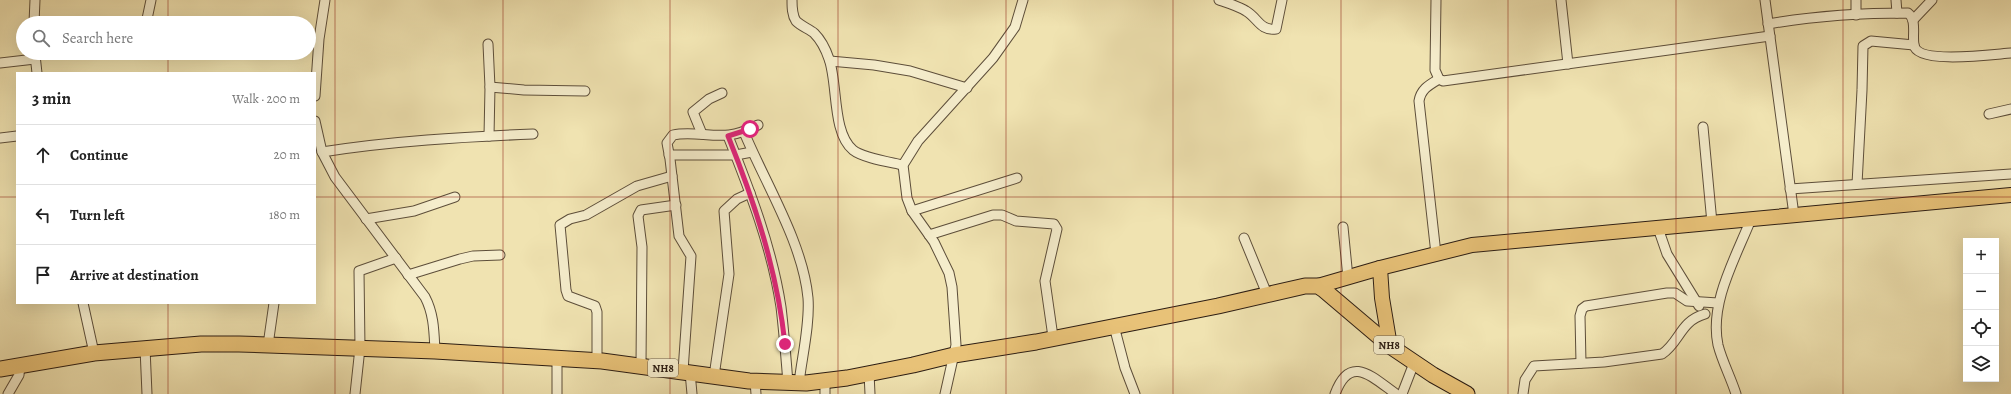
<!DOCTYPE html>
<html lang="en">
<head>
<meta charset="utf-8">
<style>
  body { margin:0; font-family:Alegreya,serif; background:#f2f2f2; color:#222 }
  .controls { position:absolute; right:12px; bottom:12px; display:grid; overflow:hidden; border-radius:0px; box-shadow:0 4px 16px #0002 }
  .controls button { width:36px; height:36px; display:grid; place-items:center; padding:0; border:0; border-bottom:1px solid #e0e0e0; background:#fff; color:#222; font:20px sans-serif }
  .stop { position:absolute; width:12px; height:12px; margin:-9px; border:3px solid #db2777; border-radius:50%; background:#fff }
  .stop.end { background:#db2777; border-color:#fff; box-shadow:0 1px 4px #0008 }
  .list { margin:0; padding:0; list-style:none }
  h2 { display:flex; justify-content:space-between; align-items:center; height:52px; margin:0; padding:0 16px; font-size:17px }
  h2 small { font-size:13px; font-weight:400; color:#767676 }
  .list li { display:grid; grid-template-columns:26px 1fr auto; gap:12px; align-items:center; box-sizing:border-box; height:60px; padding:0 16px; border-top:1px solid #e0e0e0 }
  .list b { display:block; font-size:15px; white-space:nowrap }
  .list em { font-size:13px; font-style:normal; color:#767676 }
  .icon { flex:none; width:22px; height:22px; fill:none; stroke:currentColor; stroke-width:2; stroke-linecap:round; stroke-linejoin:round }
  .map { position:relative; flex:none; width:2011px; height:394px; overflow:hidden }
  .search { position:absolute; background:#fff; box-shadow:0 4px 16px #0002; left:16px; top:16px; width:300px; height:44px; display:flex; align-items:center; gap:10px; box-sizing:border-box; padding:0 14px; border-radius:22px; color:#767676; font-size:15px }
  .panel { position:absolute; background:#fff; box-shadow:0 4px 16px #0002; left:16px; top:72px; width:300px; height:232px; border-radius:0px }
  .map>svg:first-child { display:block }
  .lines { fill:none; stroke-linecap:round; stroke-linejoin:round }
  .minor-casing { stroke:#5d4e3a; stroke-width:11 }
  .primary-casing { stroke:#2c1d13; stroke-width:16 }
  .trunk-casing { stroke:#2c1d13; stroke-width:17 }
  .minor { stroke:#f5edcc; stroke-width:9 }
  .primary { stroke:#e8c278; stroke-width:14 }
  .trunk { stroke:#e8c278; stroke-width:15 }
  .route { stroke:#db2777; stroke-width:5 }
  .grid { fill:none; stroke:#8f2418; stroke-width:1; stroke-opacity:0.55 }
  .labels { text-anchor:middle; stroke-width:3; stroke-linejoin:round; paint-order:stroke }
  .shield { fill:#f5edcc; stroke:#685b4a; stroke-width:1 }
  .shield-label { font-size:11px; font-weight:bold; fill:#2c1d13 }
</style>
</head>
<body>
<div class="map">
<svg width="2011" height="394" viewBox="0 0 2011 394">
  <rect width="100%" height="100%" fill="#f0e3b1"/>
  <filter id="stains"><feTurbulence type="fractalNoise" baseFrequency=".005" numOctaves="4"/><feColorMatrix values="0 0 0 0 .2 0 0 0 0 .09 0 0 0 0 .02 0 0 0 .5 -.17"/></filter>
  <radialGradient id="worn" r=".72"><stop offset=".6" stop-color="#630" stop-opacity="0"/><stop offset="1" stop-color="#630" stop-opacity=".3"/></radialGradient>
  <g class="lines">
    <!-- minor casing -->
    <g class="minor-casing">
      <g id="minor">
        <path d="M792 0C792 7 792 15 796 21 801 26 809 29 814 33 821 40 826 50 829 59 838 84 832 133 853 150 863 158 890 162 903 165"/>
        <path d="M1219 0C1228 3 1238 6 1246 11 1258 18 1260 31 1276 29L1282 0"/>
        <path d="M1436 0 1435 70 1439 79 1443 81 1770 36"/>
        <path d="M1561 0 1568 64"/>
        <path d="M1765 0 1794 215"/>
        <path d="M1856 0V15"/>
        <path d="M1896 0 1897 13"/>
        <path d="M1913 20 1932 0"/>
        <path d="M34 23 35 0"/>
        <path d="M143 23 147 19 151 0"/>
        <path d="M1768 24C1814 16 1861 13 1908 13 1917 20 1912 35 1914 45 1917 65 1995 54 2011 53"/>
        <path d="M488 44 490 87 489 136"/>
        <path d="M35 55 37 73"/>
        <path d="M830 61 874 65 910 71 967 88"/>
        <path d="M0 63 35 59"/>
        <path d="M490 87 524 90 585 91"/>
        <path d="M315 96 319 39 325 0"/>
        <path d="M1989 114 2011 109"/>
        <path d="M315 121 322 152 335 177 425 297C434 314 434 332 435 351"/>
        <path d="M1703 127 1712 223"/>
        <path d="M744 132C765 183 803 243 808 298 810 324 802 357 799 383"/>
        <path d="M702 134 693 112 709 99 722 93"/>
        <path d="M728 136C750 191 772 248 781 307 784 332 786 358 788 383"/>
        <path d="M0 138 17 136"/>
        <path d="M322 152C392 141 462 137 533 134"/>
        <path d="M669 155H736L752 152"/>
        <path d="M1857 184 1862 90 1863 46 1871 41 1914 45"/>
        <path d="M1790 189 2011 174"/>
        <path d="M912 211 1017 178"/>
        <path d="M366 219 414 211 455 197"/>
        <path d="M1343 227 1348 278"/>
        <path d="M1658 228 1667 254 1699 306"/>
        <path d="M929 235 993 215H1002L1016 221 1054 224 1057 229 1045 281 1053 337"/>
        <path d="M1244 238 1267 294"/>
        <path d="M1436 254 1419 101C1421 89 1429 85 1439 79"/>
        <path d="M408 275 460 259 473 256 500 255"/>
        <path d="M83 303 94 353"/>
        <path d="M1114 326 1125 368 1135 394"/>
        <path d="M268 345 274 303"/>
        <path d="M145 348 147 394"/>
        <path d="M557 359V394"/>
        <path d="M597 360V312L595 306 568 296 566 290 560 225 570 219 586 215 637 186 672 176"/>
        <path d="M1581 363 1580 316 1582 309 1586 306 1667 293H1675L1687 301 1718 303"/>
        <path d="M641 365 642 247 638 216 641 210 676 205"/>
        <path d="M683 371 691 256 679 236 670 159 667 143 673 135C691 131 710 137 729 135 739 134 748 130 758 125"/>
        <path d="M690 372 692 394"/>
        <path d="M869 373 870 394"/>
        <path d="M714 376 729 274 724 211 737 199 750 193"/>
        <path d="M755 381 756 394"/>
        <path d="M825 381V394"/>
        <path d="M8 394 19 375 20 366"/>
        <path d="M355 394 360 348 359 271 396 258"/>
        <path d="M945 394 956 345 952 287 949 273 934 242 912 211 907 198 903 165 918 141 993 58 1015 27 1023 0"/>
        <path d="M1335 394C1350 353 1372 377 1396 394"/>
        <path d="M1402 394 1414 363"/>
        <path d="M1523 394 1525 380 1534 366 1604 362 1662 354C1680 342 1680 321 1705 314"/>
        <path d="M1736 394C1731 378 1722 361 1718 345 1709 303 1736 257 1751 219"/>
      </g>
    </g>
    <!-- primary casing -->
    <g class="primary-casing">
      <g id="primary">
        <path d="M1380 268 1382 298 1390 346"/>
        <path d="M1318 286 1380 268 1472 245 2011 195"/>
      </g>
    </g>
    <!-- trunk casing -->
    <g class="trunk-casing">
      <path id="trunk" d="M0 369 94 353 201 344H239L435 351 602 361 749 381 806 383 847 378 913 365 954 355 1036 342 1218 306 1305 286H1318L1324 290 1390 346 1433 375 1467 394"/>
    </g>
    <!-- minor -->
    <use href="#minor" class="minor"/>
    <!-- primary -->
    <use href="#primary" class="primary"/>
    <!-- trunk -->
    <use href="#trunk" class="trunk"/>
  </g>
  <g class="lines">
    <!-- route -->
    <path class="route" d="M750 129 728 136C755 203 777 271 785 344"/>
  </g>
  <!-- grid -->
  <path class="grid" d="M168 0V23M335 0V394M503 0V394M670 0V394M838 0V394M1006 0V394M1173 0V394M1341 0V394M1508 0V394M1676 0V394M1843 0V394M168 53V73M0 197H17M315 197H2011M168 303V394"/>
  <g class="labels">
    <!-- shield labels -->
    <g class="shield">
      <rect x="1374" y="336" width="30" height="18" rx="3"/>
      <rect x="648" y="359" width="30" height="18" rx="3"/>
    </g>
    <g class="shield-label">
      <text x="1389" y="349">NH8</text>
      <text x="663" y="372">NH8</text>
    </g>
  </g>
  <rect width="100%" height="100%" filter="url(#stains)"/>
  <rect width="100%" height="100%" fill="url(#worn)"/>
</svg>
<div class="controls">
<button>+</button>
<button>−</button>
<button><svg class="icon" aria-label="locate" viewBox="0 0 24 24"><circle cx="12" cy="12" r="6"/><path d="M12 2v4M12 18v4M2 12h4M18 12h4"/></svg></button>
<button><svg class="icon" aria-label="layers" viewBox="0 0 24 24"><path d="M12 4l9 5-9 5-9-5zM3 14l9 5 9-5"/></svg></button>
</div>
<div class="stop" style="left:750px;top:129px"></div>
<div class="stop end" style="left:785px;top:344px"></div>
<div class="search"><svg class="icon" aria-label="search" viewBox="0 0 24 24"><circle cx="10" cy="10" r="6"/><path d="M15 15l6 6"/></svg>Search here</div>
<section class="panel">
<h2>3 min<small>Walk · 200 m</small></h2>
<ul class="list">
<li><svg class="icon" aria-label="ahead" viewBox="0 0 24 24"><path d="M12 20V5M6 11l6-6 6 6"/></svg><div><b>Continue</b></div><em>20 m</em></li>
<li><svg class="icon" aria-label="left" viewBox="0 0 24 24"><path d="M17 20v-9H6M10 6l-5 5 5 5"/></svg><div><b>Turn left</b></div><em>180 m</em></li>
<li><svg class="icon" aria-label="arrive" viewBox="0 0 24 24"><path d="M6 21V4h12l-3 4 3 4H6"/></svg><div><b>Arrive at destination</b></div></li>
</ul>
</section>
</div>
</body>
</html>
